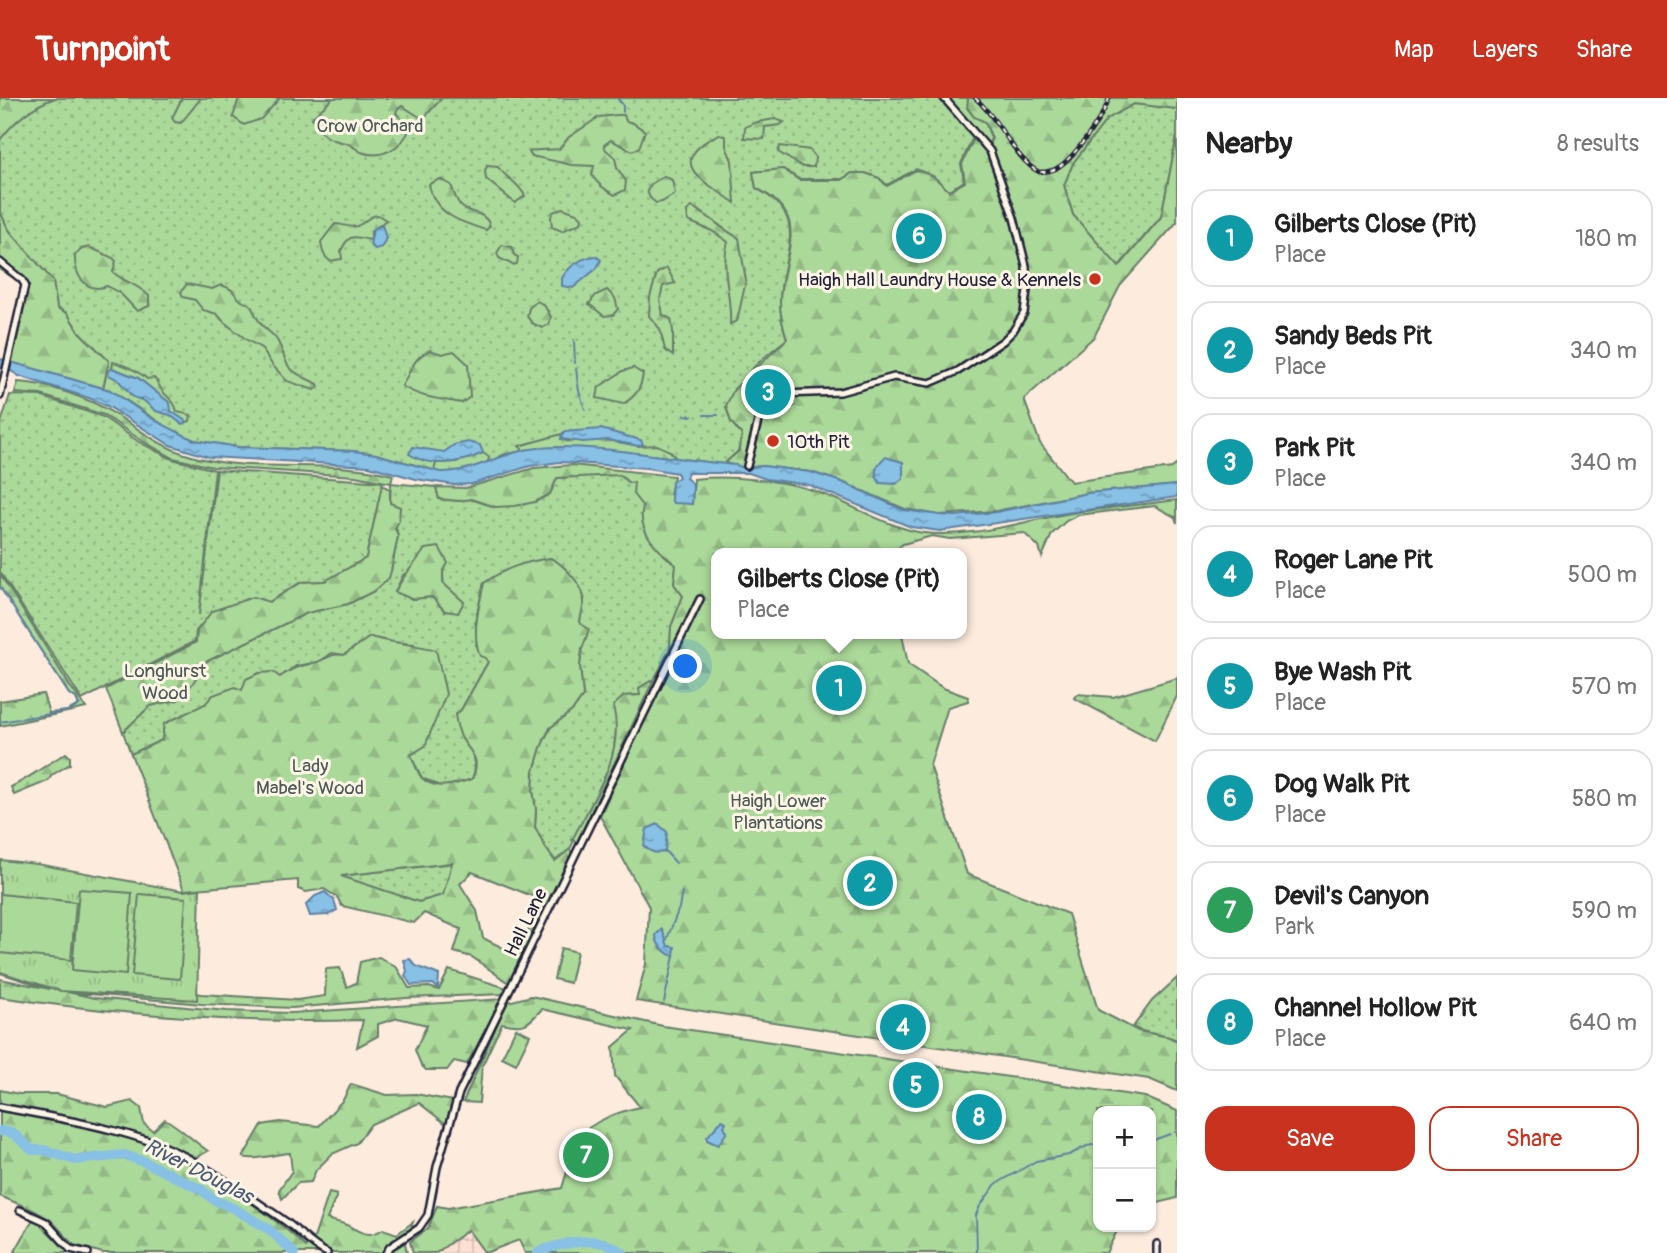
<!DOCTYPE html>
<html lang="en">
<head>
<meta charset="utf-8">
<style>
  body { margin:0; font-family:Pangolin,sans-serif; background:#f6f6f6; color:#222 }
  .controls { position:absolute; right:21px; bottom:21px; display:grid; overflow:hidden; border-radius:14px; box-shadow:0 2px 5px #0004 }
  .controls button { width:63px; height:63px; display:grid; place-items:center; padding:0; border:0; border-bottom:2px solid #e0e0e0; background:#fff; color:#222; font:35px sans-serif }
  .you { position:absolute; left:686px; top:569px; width:24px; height:24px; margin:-18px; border:5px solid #fff; border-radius:50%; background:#1a73e8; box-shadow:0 0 0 10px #1a73e833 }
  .badge { display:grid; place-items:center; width:46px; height:46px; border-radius:50%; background:#c8321e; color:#fff; font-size:23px; font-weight:700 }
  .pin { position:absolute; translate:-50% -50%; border:4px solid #fff; box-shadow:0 2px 7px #0006 }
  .popup { position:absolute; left:711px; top:450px; width:256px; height:91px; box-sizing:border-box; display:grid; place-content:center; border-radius:14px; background:#fff; filter:drop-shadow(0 2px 5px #0005); font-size:23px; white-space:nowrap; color:#767676 }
  .popup b { font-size:26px; color:#222 }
  .popup::after { content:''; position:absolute; left:50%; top:100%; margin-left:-14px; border:14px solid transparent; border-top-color:#fff }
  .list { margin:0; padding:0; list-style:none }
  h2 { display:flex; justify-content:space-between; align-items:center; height:91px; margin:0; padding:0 28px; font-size:30px }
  h2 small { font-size:23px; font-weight:400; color:#767676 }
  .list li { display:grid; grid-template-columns:46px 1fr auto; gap:21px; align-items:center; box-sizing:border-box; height:98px; margin:0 14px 14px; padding:0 14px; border:2px solid #e0e0e0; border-radius:21px }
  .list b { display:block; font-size:26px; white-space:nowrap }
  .list p { margin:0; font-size:23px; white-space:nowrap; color:#767676 }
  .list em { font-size:23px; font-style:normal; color:#767676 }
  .actions { display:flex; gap:14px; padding:21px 28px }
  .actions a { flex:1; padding:16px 0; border:2px solid #c8321e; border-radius:21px; text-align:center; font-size:24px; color:#c8321e }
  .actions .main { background:#c8321e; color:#fff }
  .map { position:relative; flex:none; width:1177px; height:1155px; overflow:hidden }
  header { display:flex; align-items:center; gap:42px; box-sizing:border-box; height:98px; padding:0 35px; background:#c8321e; color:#fff }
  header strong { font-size:33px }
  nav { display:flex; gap:38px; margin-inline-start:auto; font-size:24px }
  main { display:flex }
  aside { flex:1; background:#fff }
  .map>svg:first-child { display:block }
  .industrial { fill:url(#industrial-grid) }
  .grass { fill:url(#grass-dots); stroke:#667e6a; stroke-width:2; fill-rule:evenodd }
  .forest { fill:url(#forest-firs); stroke:#667e6a; stroke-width:2; fill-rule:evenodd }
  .park { fill:url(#park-tufts); stroke:#667e6a; stroke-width:2 }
  .garden { fill:#abd999; stroke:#667e6a; stroke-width:2 }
  .water { fill:url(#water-ripples); stroke:#5f81a2; stroke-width:2 }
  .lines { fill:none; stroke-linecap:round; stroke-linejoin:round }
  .stream { stroke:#5f81a2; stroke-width:2 }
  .river { stroke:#88c0e6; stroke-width:10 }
  .street-casing { stroke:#22223b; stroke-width:10 }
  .street { stroke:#fcf5e5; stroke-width:5 }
  .rail-casing { stroke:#22223b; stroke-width:4.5 }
  .rail { stroke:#fcf5e5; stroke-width:2; stroke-dasharray:5; stroke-linecap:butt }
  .poi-dot { fill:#c8321e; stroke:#fcf5e5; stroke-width:2.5 }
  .labels { text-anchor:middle; stroke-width:6; stroke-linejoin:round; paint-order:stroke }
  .park-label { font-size:19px; fill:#4b5957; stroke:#fcf5e5 }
  .poi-label { font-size:19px; fill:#22223b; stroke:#fcf5e5; text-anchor:end }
  .street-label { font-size:19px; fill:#22223b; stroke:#fcf5e5 }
  .water-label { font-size:21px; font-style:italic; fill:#465977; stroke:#fcf5e5 }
</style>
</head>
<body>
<header>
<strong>Turnpoint</strong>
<nav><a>Map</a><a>Layers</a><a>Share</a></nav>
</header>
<main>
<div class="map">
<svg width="1177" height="1155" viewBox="0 0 1177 1155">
  <defs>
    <pattern id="industrial-grid" width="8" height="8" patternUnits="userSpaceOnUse" patternTransform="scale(1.75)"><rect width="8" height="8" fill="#fedfd3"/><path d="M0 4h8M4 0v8" fill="none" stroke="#d9bfb6"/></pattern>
    <pattern id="grass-dots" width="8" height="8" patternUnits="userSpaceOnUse" patternTransform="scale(1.75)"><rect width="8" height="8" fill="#abd999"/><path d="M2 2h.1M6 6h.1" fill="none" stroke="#93ba85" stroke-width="1.8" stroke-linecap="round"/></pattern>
    <pattern id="forest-firs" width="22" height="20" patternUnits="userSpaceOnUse" patternTransform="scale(1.75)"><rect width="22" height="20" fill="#abd999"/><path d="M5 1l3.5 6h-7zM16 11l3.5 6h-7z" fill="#93ba85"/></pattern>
    <pattern id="park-tufts" width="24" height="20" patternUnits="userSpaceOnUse" patternTransform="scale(1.75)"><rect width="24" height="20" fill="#abd999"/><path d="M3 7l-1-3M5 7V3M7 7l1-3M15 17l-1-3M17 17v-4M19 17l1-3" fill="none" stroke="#93ba85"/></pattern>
    <pattern id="water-ripples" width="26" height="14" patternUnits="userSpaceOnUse" patternTransform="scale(1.75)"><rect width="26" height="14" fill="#88c0e6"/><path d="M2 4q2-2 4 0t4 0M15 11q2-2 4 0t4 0" fill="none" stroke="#6f9cbc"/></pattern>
  </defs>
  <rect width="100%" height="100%" fill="#fdebdd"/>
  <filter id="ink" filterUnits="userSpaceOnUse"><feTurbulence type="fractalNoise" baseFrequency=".0143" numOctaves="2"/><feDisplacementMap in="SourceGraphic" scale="14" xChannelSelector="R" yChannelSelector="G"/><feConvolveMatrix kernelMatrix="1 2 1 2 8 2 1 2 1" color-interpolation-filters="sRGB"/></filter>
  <g filter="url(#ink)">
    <!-- industrial -->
    <path class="industrial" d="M461 1113 484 1155H428Z"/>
    <!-- grass -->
    <g class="grass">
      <path d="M55 0H939L973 39 961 66 964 83 949 93 933 78 916 71 887 87 879 80 865 75H852L842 81H799L783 71 753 74 756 90C814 121 780 155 780 204 780 217 783 229 787 241 763 259 738 281 726 309L731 324 742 337 738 353 724 366 623 354 556 349 505 356 481 368 440 374 376 356 353 353 238 349 194 342 171 332 115 295 103 290 109 263 79 234 67 215 57 210C54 167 23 160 7 128 4 124 1 118 0 113 0 105 0 49 0 42 5 24 39 5 55 0Z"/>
      <path d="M1134 6 1177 11V38L1161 119 1118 169 1073 117 1064 87 1073 65 1107 21Z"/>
      <path d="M10 297 40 298 103 319 139 344 172 361 215 372 199 517 217 372 383 384 366 460 325 483 301 484 268 505 205 523 196 533 195 543 82 602 0 474V328Z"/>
      <path d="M603 377H620L629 385 634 383 664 457 676 467 674 486 683 498 671 529 670 550 661 569 654 581 639 590 641 597 624 598 617 622 613 661 570 751 556 763 545 749 535 729 536 712 533 693 534 673 541 649 550 630 573 612 583 598 580 568 582 551 588 532 580 525C580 517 584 510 584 503 584 490 561 465 550 460L484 485 475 524 478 537 476 547 488 564 461 612 462 641C473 653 479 665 472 681L451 688H440L422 680 410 657 414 546 389 544 370 539 344 557 332 555 319 564 296 568 280 579 206 606 164 626 162 642 131 656 123 634 150 608 178 601 199 567 307 515 348 506 376 492 384 485 391 473 398 438 390 405 391 385 436 389 439 401 459 403 471 401 495 409 550 396 557 380ZM411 472 443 474 445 513 432 499 412 501 395 494 403 477Z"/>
      <path d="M453 765 443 797 419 804 339 778Z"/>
      <path d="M1177 880V942C1163 935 1146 937 1133 929L1152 903Z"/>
    </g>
    <!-- forest -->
    <g class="forest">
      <path d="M0 0H55C32 8 15 22 0 42Z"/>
      <path d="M182 0H201L181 25 175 24 172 20Z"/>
      <path d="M239 0H280L261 21 244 27 233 19Z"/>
      <path d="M333 0H442L423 21 402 8 398 10 396 15 410 30C403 49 382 62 361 54 356 51 352 47 346 45 339 43 332 43 326 38 320 34 316 26 312 20Z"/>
      <path d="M968 0H1177V11L1134 6 1107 21 1073 65 1064 87 1073 117 1119 169 1161 119 1177 38V124L1120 188 1094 239 1024 301 1040 345 1071 384 1172 370 1177 366V387L1088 395 996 413 939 417 905 411 842 384 811 374 763 368 744 370 725 365 739 353 742 337 731 324 726 308 734 291 787 241C783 229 780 217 780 204 781 156 815 120 756 90L753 74 783 71 799 82H842L852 75H865L879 80 887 88 916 72 933 78 949 93 965 84 962 66 974 40 986 54 992 40 985 24 974 19 967 9Z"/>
      <path d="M617 17H624L626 23 633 25 645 33 639 50 632 53 611 42 604 47 606 52 615 59 617 70 626 83 625 92 615 97C605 92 597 86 592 77L594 68 572 67 531 58 529 54C540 50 548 53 559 51L569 39 599 19Z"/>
      <path d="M775 21 784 24 780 27 765 29 764 41 744 40 745 29 757 24Z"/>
      <path d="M719 36 726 39V48L732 63 735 105C703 82 662 65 719 36Z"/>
      <path d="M780 48 810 52 815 59 814 69H803L778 54Z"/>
      <path d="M487 68 498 69C506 80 519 85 525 98L515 105 486 81 485 73Z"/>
      <path d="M664 78 672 82 675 96 662 104 656 105 650 100 647 93 651 86Z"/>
      <path d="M440 81 451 87C454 94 456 104 462 109 472 117 485 113 490 128L486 132C460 124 434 116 429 86Z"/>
      <path d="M692 109C709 117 721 131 739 140L746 183 737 223 730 226C732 198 720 171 728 144L712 133 688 123 687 113Z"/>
      <path d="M562 110 577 115 582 120 581 125 562 133 552 129 551 119 553 114Z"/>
      <path d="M0 113 8 131 53 183 57 210 67 215 79 234 109 263 103 290 6 263 23 189 21 184 0 172Z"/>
      <path d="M378 117 386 122 371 134V142C355 140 350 133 341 153L342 161 330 163C323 158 322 152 321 144L335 126C344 126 353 132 361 126 368 122 368 118 378 117Z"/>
      <path d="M502 147 512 149 514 157 518 159 517 166 513 167 499 160 497 155Z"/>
      <path d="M89 149 113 160 116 163 113 174C125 185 136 185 149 198V208L137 213 120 195 107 188C85 196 74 176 75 157L82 151Z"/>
      <path d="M667 170 675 185 663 188 660 201 663 217 671 221 673 233V258L665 252 660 231 649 218 650 199 657 175Z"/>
      <path d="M187 186 212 191 221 187C237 192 232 196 242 203 247 207 248 202 251 208 255 215 257 223 265 230 270 235 276 238 279 246 284 254 283 262 290 270 298 278 308 281 318 286L319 289 314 292 287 283 273 268 261 250 247 242 224 224 217 216 203 212 195 202 183 199 181 194Z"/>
      <path d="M607 192 615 200 618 211 613 217 604 218 589 206 596 197Z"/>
      <path d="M537 203 544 207 551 219 549 226 542 230 532 225 527 218 529 210Z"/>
      <path d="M430 252 442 256 454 253 468 266 470 299 462 305C440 301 421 300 402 288 411 272 413 260 430 252Z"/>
      <path d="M113 264C123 266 140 274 147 281L154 280C159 285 160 291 164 295 170 301 175 304 177 314L191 317 190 323 187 324 170 313V305L138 280 112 270Z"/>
      <path d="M633 270 643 276C641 291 636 298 623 306L597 300 599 289 623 273Z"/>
      <path d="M18 284C47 285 90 301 115 316 138 330 159 348 185 356 251 378 326 359 393 377L391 385 355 378 213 369 173 360 142 343 104 317 41 297 15 295Z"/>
      <path d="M562 336 561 341 567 343 608 342 639 348 657 347 670 353 676 360C626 354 574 346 523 352L519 348Z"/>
      <path d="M483 355 489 359 488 364C472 372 452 377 434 373L436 365 456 364Z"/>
      <path d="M572 367 674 378 670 396 692 406 694 381C728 377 783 382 815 393 848 404 890 431 924 435 972 440 1020 424 1066 416 1103 410 1140 407 1177 402V425L1175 419 1155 408 1078 417 1066 423 1052 436 1042 459 1039 449 1024 435 950 441 932 438 903 446 892 455H716V536H902L908 566 943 590 968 599V603L948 609 930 667 967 776 1068 816 1098 912 1138 933 1169 939 1177 943V993L1149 981 636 903 646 866 649 809 600 718 648 613 661 569 670 550 671 529 683 498 674 486 676 467C659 453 636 433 643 409L633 396 634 384 629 385 620 377 557 380 550 396 535 404 515 408 495 409 471 401 459 403 439 401 436 389 466 390 534 370Z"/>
      <path d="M382 387 390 391V405L400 409 399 423 395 430 398 438 391 473 389 480 376 492 348 506 307 515 199 567 200 573 193 585 178 602 150 608 123 634 106 591 196 544 197 533 212 513 253 499 269 504 302 484 325 483 366 460Z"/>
      <path d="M439 449 448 465 443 474V485L464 504 458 515 445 513 432 499 412 501 395 494C403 477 415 466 425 451Z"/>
      <path d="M550 460C563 465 584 488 584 502 584 510 580 517 580 525L589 532 582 551 580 568 583 598 573 612 550 630 541 649 534 673 533 693 536 712 535 729 545 749 555 763 570 751 574 761 510 886 472 859 454 854 461 831 424 815 414 825 342 808 337 799 324 791 306 794 298 791V782L184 792 131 656 162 642 164 626 205 606 213 597 235 589 242 592 246 581 259 575 273 574 280 579C296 568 299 569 317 564 330 560 329 555 344 557L370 539C392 545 414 546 436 552L446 596 425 648 411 657C414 664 417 673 421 679 435 694 456 686 472 681 482 659 470 655 461 639 458 632 456 625 455 617L461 612 488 564 486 560 480 558C471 535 479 509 484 485 505 470 524 464 550 460ZM452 765 443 797 419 804 341 778ZM472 774 542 802 517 857 483 840 477 813 460 786Z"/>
      <path d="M0 476 70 588 86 610 0 628V603L43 596 49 615 68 613 79 607 76 600 69 596 0 489Z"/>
      <path d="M1177 580V598L1155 643 1074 600 1077 596 1113 599Z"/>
      <path d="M654 581 577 744 572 742C593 701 626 656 613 608L624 598 640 597 639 590Z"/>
      <path d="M66 655 70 659V666L52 677 48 683 14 697 11 689C31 679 47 666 66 655Z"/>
      <path d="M379 859 397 870 409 890 429 889 439 892 449 872 507 890 504 896 406 900 292 910 202 906 67 894 95 900 227 913 292 915 502 901 467 966 454 963 447 972H426L421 967 415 952 427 927 398 920 378 926V938L357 949 363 922C241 926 120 917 0 899V881L50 891 0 875V865L146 890 202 896 297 902 325 898 326 871 340 870 347 889 356 885 360 864Z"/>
      <path d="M531 898 663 928 1145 999 1177 1013V1100L1151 1107V1013H1098V1129H1119L1106 1155H525L519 1142 485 1155 468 1132 436 1155H413L410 1144 428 1130 437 1108 448 1110 562 1090 569 1067 565 1052C586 1027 608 1016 640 1009L615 978 613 949 633 932 542 911C526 928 525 930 502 925L482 968 479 1005 463 1004 501 918 504 905Z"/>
      <path d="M351 986 387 997 416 996 453 1003 446 1026 419 1005 371 1026 357 1045 332 1056 316 1072 311 1084 298 1085 282 1101 279 1092 292 1073 290 1055C274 1056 258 1063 243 1059L262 1027 280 1024 319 1028 343 1002Z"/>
      <path d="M0 992 19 996H57L107 1009 132 1003 141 1010 144 1026 153 1033 165 1021C181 1030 192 1042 208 1053L194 1061 198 1069C235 1095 273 1117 306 1149L314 1140 329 1095 337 1097 327 1121C332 1123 339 1124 344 1126 359 1132 367 1142 383 1131L397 1136 413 1124 405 1145 407 1155H103L74 1147 51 1122 33 1112 0 1098Z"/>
      <path d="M34 1120 63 1149 73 1155H14Z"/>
    </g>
    <!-- park -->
    <g class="park">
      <path d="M940 0H968L967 10 974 19 985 24 991 40 986 53Z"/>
      <path d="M0 762 37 766 183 793 200 791 197 902 61 893 0 874Z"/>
      <path d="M580 1042H595L601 1050 597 1068 589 1072 575 1070 571 1055Z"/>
    </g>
    <!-- garden -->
    <g class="garden">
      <path d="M79 791 132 795 126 877 72 872Z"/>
      <path d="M0 796 76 804 71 862 0 855Z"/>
      <path d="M139 796 186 800 180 881 132 877Z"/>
      <path d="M561 850 577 854 570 885 554 881Z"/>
      <path d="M516 930 530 937 516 966 502 959Z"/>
    </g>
    <!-- water -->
    <g class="water">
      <path d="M382 127 386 140 382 149 375 151 370 147 373 131Z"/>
      <path d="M596 158 601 162 597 170 573 190 562 188V180C569 168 582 159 596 158Z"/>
      <path d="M0 261 110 292 156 323 194 342 238 349 353 353 376 356 440 374C475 375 503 353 538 350 603 345 671 362 736 367L744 370 763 368 810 374 842 384 904 412 939 417 955 418 996 414 1088 395 1177 387V399L940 433 911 429 809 387 766 381 749 375H688L686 380 693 386 692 406 673 405 671 401 672 384 679 379 677 375 647 370 560 364 530 368 472 386 454 387 416 381 369 368 209 359 170 347 109 309 89 300 19 278 11 273 0 270Z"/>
      <path d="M112 270 138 280 170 305 171 313 187 324 182 326 170 317 156 313 144 303 133 299 118 282 109 277 108 274Z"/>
      <path d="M601 331 641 342 643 346 639 348 608 342 583 344 561 341 564 334Z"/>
      <path d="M468 344 480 347 483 355C460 366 431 370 409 356L413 349 444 354 454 347Z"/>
      <path d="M885 359 903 364V380L896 386 880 385C872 374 876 368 885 359Z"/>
      <path d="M658 726 667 734 665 753C657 757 650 754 644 748L647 731Z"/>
      <path d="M325 794 334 802 337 812 328 817 310 818 306 807 315 798Z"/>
      <path d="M662 831 668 848 675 849 674 858C664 855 656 846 656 837Z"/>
      <path d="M410 861 416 868 439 877 438 890 433 886 411 887 405 878 407 873 404 862Z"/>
      <path d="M722 1022 726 1024 724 1028 727 1034 718 1047 707 1042V1039Z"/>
    </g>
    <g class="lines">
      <!-- stream -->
      <g class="stream">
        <path d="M617 0 623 7V14"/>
        <path d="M574 242 575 265"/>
        <path d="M576 271 579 293 585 311"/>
        <path d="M685 317 692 318"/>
        <path d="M704 317H718"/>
        <path d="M0 489 69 596 76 600 79 607 68 613 0 624"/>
        <path d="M665 753 676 765"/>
        <path d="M667 841 679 810 682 794"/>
        <path d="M664 904 674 858"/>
        <path d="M1175 1034H1177"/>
        <path d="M1151 1043 1170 1036"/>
        <path d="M977 1155 976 1117 980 1108 996 1086 1036 1063 1069 1057 1087 1048 1098 1046"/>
      </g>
      <!-- river -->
      <g class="river">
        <path d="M0 1033 13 1035 32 1052H44L75 1062 124 1057 145 1064 202 1092 214 1102 233 1110 270 1132 294 1155"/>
        <path d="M538 1155C551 1147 588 1140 603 1145 610 1147 617 1151 623 1155"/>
      </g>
      <!-- street casing -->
      <g class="street-casing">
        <g id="street">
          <path d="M0 164 22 182 25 187 0 298"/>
          <path d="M747 368 759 319 766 306 774 300 783 296 840 294 894 279 930 285 958 273 1003 243 1013 233 1024 215 1027 192 1026 168 1014 120 990 53 944 0"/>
          <path d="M0 1009C56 1020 136 1032 186 1059 219 1077 253 1101 285 1123 299 1133 311 1148 327 1155"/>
          <path d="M20 1112 46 1124 70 1151 88 1155"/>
          <path d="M386 1155 390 1149 419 1130 428 1117 437 1069 459 995 700 501"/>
          <path d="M1157 1155V1146"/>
        </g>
      </g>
      <!-- street -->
      <use href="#street" class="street"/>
      <!-- rail casing -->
      <g class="rail-casing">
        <path id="rail" d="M975 0C998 19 1015 62 1039 74 1046 74 1054 73 1060 68 1075 58 1104 18 1109 0"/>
      </g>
      <!-- rail -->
      <use href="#rail" class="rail"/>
    </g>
  </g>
  <!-- markers -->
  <g class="poi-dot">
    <circle cx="1095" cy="181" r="7"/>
    <circle cx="773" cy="343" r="7"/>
  </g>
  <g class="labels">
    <!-- park labels -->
    <g class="park-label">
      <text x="370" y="34">Crow Orchard</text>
      <text x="165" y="579">Longhurst<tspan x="165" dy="22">Wood</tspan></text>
      <text x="310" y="674">Lady<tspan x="310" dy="22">Mabel's Wood</tspan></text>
      <text x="778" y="709">Haigh Lower<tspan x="778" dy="22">Plantations</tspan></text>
    </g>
    <!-- poi labels -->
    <g class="poi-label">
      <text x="1081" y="188">Haigh Hall Laundry House &amp; Kennels</text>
      <text x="787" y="350" text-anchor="start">10th Pit</text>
    </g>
    <!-- street labels -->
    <g class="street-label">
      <text transform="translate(525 824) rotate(-64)" y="7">Hall Lane</text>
    </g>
    <!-- water labels -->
    <g class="water-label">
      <text transform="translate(199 1073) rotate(27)" y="7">River Douglas</text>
    </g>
  </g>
</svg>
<div class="controls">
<button>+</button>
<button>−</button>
</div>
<div class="you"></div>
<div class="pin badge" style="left:839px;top:590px;background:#0f9aa8">1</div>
<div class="popup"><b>Gilberts Close (Pit)</b>Place</div>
<div class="pin badge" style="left:870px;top:785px;background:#0f9aa8">2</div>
<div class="pin badge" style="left:768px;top:294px;background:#0f9aa8">3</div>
<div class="pin badge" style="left:903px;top:929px;background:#0f9aa8">4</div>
<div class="pin badge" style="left:916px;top:987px;background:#0f9aa8">5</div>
<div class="pin badge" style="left:919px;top:138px;background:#0f9aa8">6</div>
<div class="pin badge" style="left:586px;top:1057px;background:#2e9e5b">7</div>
<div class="pin badge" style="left:979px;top:1019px;background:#0f9aa8">8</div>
</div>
<aside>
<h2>Nearby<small>8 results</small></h2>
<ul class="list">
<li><span class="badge" style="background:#0f9aa8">1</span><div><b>Gilberts Close (Pit)</b><p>Place</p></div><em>180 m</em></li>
<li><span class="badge" style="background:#0f9aa8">2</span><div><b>Sandy Beds Pit</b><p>Place</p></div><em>340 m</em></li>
<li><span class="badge" style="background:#0f9aa8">3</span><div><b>Park Pit</b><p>Place</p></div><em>340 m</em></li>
<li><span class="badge" style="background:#0f9aa8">4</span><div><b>Roger Lane Pit</b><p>Place</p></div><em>500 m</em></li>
<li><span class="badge" style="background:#0f9aa8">5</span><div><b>Bye Wash Pit</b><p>Place</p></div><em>570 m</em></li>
<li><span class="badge" style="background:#0f9aa8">6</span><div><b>Dog Walk Pit</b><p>Place</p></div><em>580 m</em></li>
<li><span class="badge" style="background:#2e9e5b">7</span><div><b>Devil's Canyon</b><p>Park</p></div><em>590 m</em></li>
<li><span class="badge" style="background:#0f9aa8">8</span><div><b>Channel Hollow Pit</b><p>Place</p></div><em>640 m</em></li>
</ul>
<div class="actions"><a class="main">Save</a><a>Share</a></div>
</aside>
</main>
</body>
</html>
